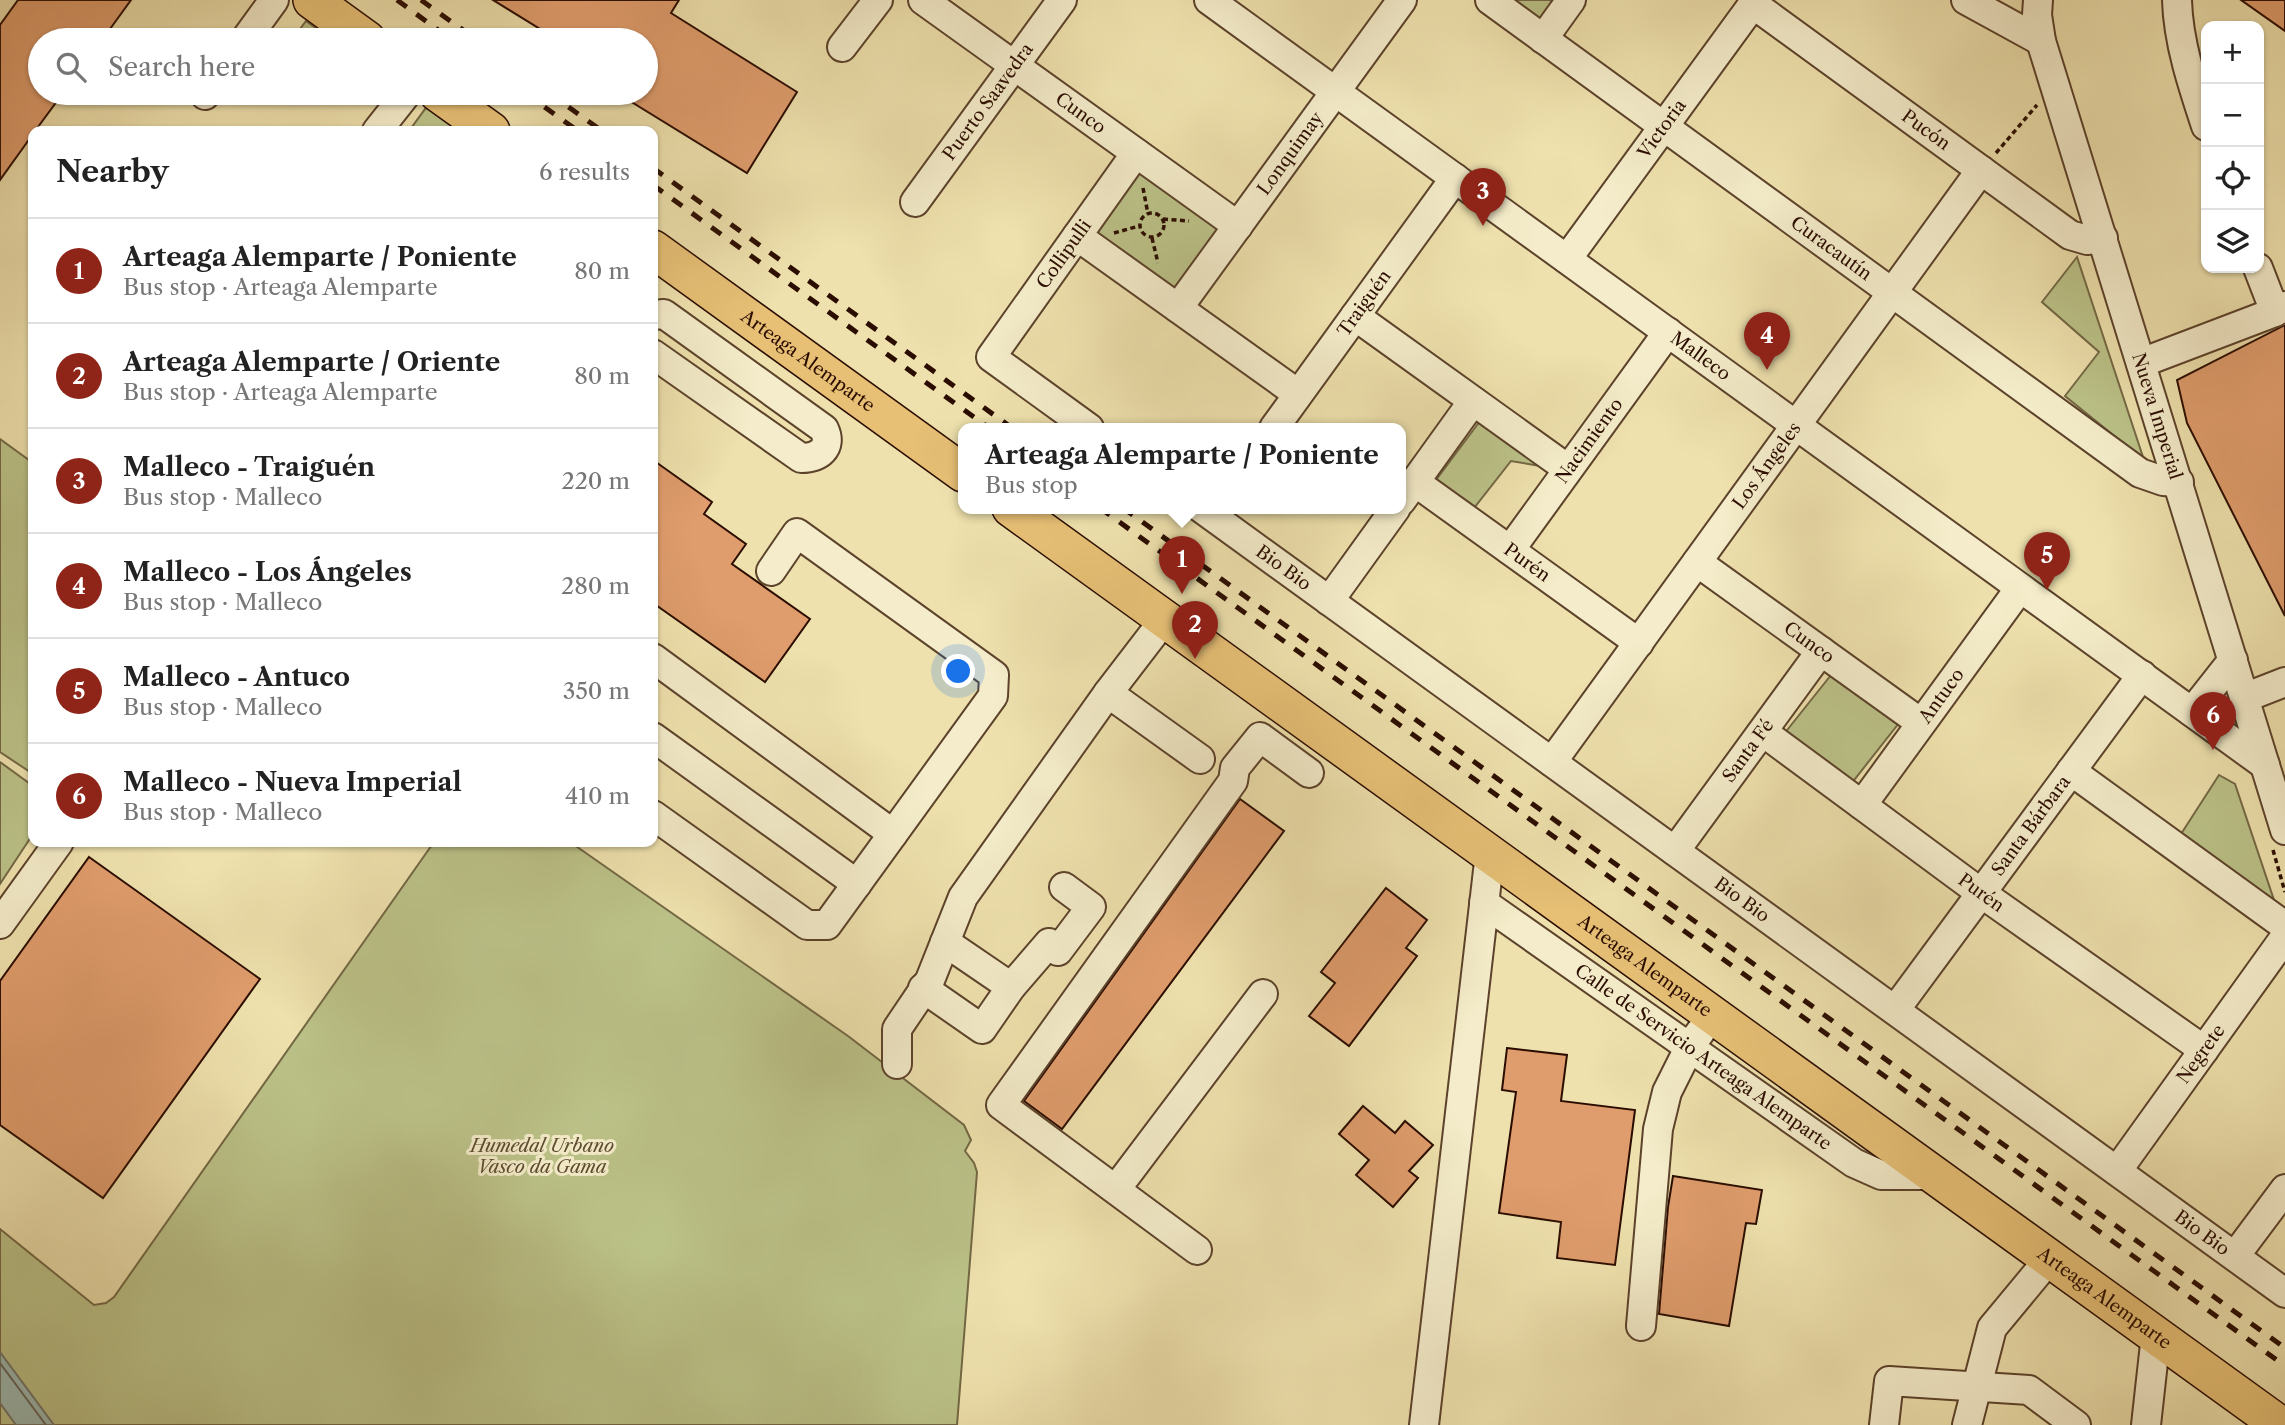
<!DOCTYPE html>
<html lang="en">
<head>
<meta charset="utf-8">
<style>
  body { margin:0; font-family:"Libre Caslon Text",serif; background:#f2f2f2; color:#222 }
  .controls { position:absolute; right:21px; top:21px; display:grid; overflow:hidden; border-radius:14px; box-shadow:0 2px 5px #0004 }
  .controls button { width:63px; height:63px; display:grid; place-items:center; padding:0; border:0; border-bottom:2px solid #e0e0e0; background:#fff; color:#222; font:35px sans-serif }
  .you { position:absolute; left:959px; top:672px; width:24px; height:24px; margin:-18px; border:5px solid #fff; border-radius:50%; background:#1a73e8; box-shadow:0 0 0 10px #1a73e833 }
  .badge { display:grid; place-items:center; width:46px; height:46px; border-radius:50%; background:#8f2418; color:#fff; font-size:23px; font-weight:700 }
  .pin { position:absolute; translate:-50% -58px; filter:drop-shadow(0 2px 4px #0008) }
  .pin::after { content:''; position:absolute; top:37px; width:24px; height:21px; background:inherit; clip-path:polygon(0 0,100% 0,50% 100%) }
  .popup { position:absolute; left:958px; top:423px; width:448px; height:91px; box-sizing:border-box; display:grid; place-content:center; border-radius:14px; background:#fff; filter:drop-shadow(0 2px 5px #0005); font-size:23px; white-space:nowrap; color:#767676 }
  .popup b { font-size:26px; color:#222 }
  .popup::after { content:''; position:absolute; left:50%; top:100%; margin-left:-14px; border:14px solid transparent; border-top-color:#fff }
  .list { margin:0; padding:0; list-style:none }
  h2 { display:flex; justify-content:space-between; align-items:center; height:91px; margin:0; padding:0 28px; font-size:30px }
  h2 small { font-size:23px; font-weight:400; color:#767676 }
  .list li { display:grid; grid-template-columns:46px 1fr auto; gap:21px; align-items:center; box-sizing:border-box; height:105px; padding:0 28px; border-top:2px solid #e0e0e0 }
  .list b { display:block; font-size:26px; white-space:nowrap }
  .list p { margin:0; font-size:23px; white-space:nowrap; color:#767676 }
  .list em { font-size:23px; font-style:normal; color:#767676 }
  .icon { flex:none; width:38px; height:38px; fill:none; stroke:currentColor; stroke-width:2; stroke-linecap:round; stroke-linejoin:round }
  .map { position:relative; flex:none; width:2285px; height:1425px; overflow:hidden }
  .search { position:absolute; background:#fff; box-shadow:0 2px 5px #0004; left:28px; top:28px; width:630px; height:77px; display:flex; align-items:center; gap:18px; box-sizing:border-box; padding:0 24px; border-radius:38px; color:#767676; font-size:26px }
  .panel { position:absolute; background:#fff; box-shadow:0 2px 5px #0004; left:28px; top:126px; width:630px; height:721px; border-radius:14px }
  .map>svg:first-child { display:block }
  .green { fill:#bbc288; stroke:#736844; stroke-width:2 }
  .water { fill:#9cbbb3; stroke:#6f756b; stroke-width:2 }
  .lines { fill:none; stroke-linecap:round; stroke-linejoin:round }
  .shore { stroke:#64645a; stroke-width:2 }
  .building { fill:#df9c6c; stroke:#2b0d00; stroke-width:2 }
  .minor-casing { stroke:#5c422b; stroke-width:32 }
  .major-casing { stroke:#2b0d00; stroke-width:40 }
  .path { stroke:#2b0d00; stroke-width:3.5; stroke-dasharray:5 3.5; stroke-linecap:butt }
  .minor { stroke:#f4ecca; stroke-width:28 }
  .major { stroke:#e7c076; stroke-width:37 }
  .rail { stroke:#2b0d00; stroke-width:5; stroke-dasharray:12 12; stroke-linecap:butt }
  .labels { text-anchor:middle; stroke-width:6; stroke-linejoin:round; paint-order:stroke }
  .street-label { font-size:18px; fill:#2b0d00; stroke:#f4ecca }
  .park-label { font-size:18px; font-style:italic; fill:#5d4c30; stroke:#f4ecca }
</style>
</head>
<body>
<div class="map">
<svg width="2285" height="1425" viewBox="0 0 2285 1425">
  <rect width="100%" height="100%" fill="#eee1ad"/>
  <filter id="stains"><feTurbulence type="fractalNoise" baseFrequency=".00286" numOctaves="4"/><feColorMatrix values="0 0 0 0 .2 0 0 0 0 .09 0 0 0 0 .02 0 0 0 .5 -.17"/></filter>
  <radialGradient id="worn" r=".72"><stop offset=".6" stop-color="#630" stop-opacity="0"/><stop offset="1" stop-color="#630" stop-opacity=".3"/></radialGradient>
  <!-- green -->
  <g class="green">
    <path d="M1504 0H1555L1537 24Z"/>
    <path d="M306 21 332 40H292Z"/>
    <path d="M428 105 465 131H409Z"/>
    <path d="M1142 161 1230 223 1178 296 1091 232Z"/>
    <path d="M2077 257 2144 460 2065 396 2099 352 2042 302Z"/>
    <path d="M1480 421 1546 467 1511 461 1474 508 1436 480Z"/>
    <path d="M0 439 33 463V774L0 752Z"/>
    <path d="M1831 675 1899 723 1851 784 1784 734Z"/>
    <path d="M0 762 33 786V834L0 884Z"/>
    <path d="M2219 775 2235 784 2276 906 2181 834Z"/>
    <path d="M434 842H570L848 1036 964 1125 971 1140 965 1151 974 1163 977 1172 957 1425H0V1229L94 1305 106 1303 114 1297Z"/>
  </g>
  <!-- water -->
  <path class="water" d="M0 1352 54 1425H16L0 1403Z"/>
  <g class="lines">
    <!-- shore -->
    <path class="shore" d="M0 1363 46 1425"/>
  </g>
  <!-- building -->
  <g class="building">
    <path d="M18 0H131L102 40H40V93H63L35 131H33V134L0 180V25Z"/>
    <path d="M493 0H679L671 13 797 92 747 173 617 93H646V40H558Z"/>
    <path d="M2241 0H2285V31Z"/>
    <path d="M2285 325V616L2187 423 2177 380Z"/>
    <path d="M653 460 712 502 704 514 746 544 732 564 810 619 765 682 653 603Z"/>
    <path d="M1240 799 1284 831 1062 1129 1024 1101Z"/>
    <path d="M89 857 260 979 103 1198 0 1125V981Z"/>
    <path d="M1386 888 1427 920 1406 948 1417 956 1349 1046 1309 1016 1335 983 1321 972Z"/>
    <path d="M1507 1048 1567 1055 1561 1101 1635 1110 1615 1265 1557 1258 1561 1222 1499 1213 1516 1092 1502 1090Z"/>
    <path d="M1363 1106 1395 1133 1405 1121 1433 1145 1409 1171 1418 1178 1393 1207 1356 1175 1369 1160 1339 1134Z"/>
    <path d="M1673 1176 1762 1190 1756 1224 1746 1223 1729 1326 1659 1314 1668 1207Z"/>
  </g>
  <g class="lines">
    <!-- minor casing -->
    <g class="minor-casing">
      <g id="minor">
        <path id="s1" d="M923 0 1238 226"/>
        <path id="s2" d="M1209 0 2265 765"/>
        <path id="s3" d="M1490 0 2140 473 2163 481 2179 482"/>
        <path d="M1966 0 2041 41"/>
        <path id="s4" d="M2038 0 2037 15 2041 41 2285 830"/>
        <path d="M2177 0C2178 42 2193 87 2206 126"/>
        <path id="s5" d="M1753 4 2070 235 2087 240 2103 238"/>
        <path d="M1543 39 1571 0"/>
        <path d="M245 40 274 0"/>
        <path d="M842 47 878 0"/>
        <path d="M205 95 206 93"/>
        <path d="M377 131 407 93"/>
        <path id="s6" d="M915 202 1062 0"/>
        <path d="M1077 236 1298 394"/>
        <path id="s7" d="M1567 259 1756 0"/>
        <path d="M2258 268 2275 312 2285 306"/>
        <path id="s8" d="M1178 308 1402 0"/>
        <path d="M653 315 664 314 824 429C833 448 819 458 801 458L653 354"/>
        <path d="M1355 316 1568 469"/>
        <path d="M2141 363 2275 312"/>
        <path id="s9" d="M1089 428 991 357 1136 153"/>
        <path id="s10" d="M1274 428 1455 178"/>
        <path id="s11" d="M1415 482 1639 643"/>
        <path d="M1401 501 1473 401"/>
        <path id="s12" d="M1201 508 2285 1293"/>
        <path id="s13" d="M1510 550 1668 332"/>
        <path id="s14" d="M1697 562 1921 723"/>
        <path d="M1329 601 1396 508"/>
        <path d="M653 658 893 834"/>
        <path d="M1108 693 1200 759"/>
        <path d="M2244 698 2285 682"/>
        <path d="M2192 712 2233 660"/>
        <path id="s15" d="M1763 732 1981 893 2204 1050"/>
        <path d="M653 737 857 884"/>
        <path id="s16" d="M1552 762 1981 170"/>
        <path d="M2071 771 2285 926"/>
        <path id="s17" d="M1862 805 2020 588"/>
        <path d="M653 815 807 925H827L993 696 994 675 797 533 771 571"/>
        <path id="s18" d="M1675 851 1821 651"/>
        <path id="s19" d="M1484 903 1854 1163 1881 1175H1935"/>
        <path d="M0 924 59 842"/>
        <path d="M1011 987 1049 943 1058 951 1091 907 1064 887"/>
        <path d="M923 988 982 1029 1011 987 945 942"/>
        <path id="s20" d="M1895 1010 2142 675"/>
        <path d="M897 1064V1029L930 980 963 897 1108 693 1164 620"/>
        <path id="s21" d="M2117 1171 2285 937"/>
        <path d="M1116 1189 1263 994"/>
        <path d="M1197 1250 1001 1105 1233 781 1235 768 1260 737 1309 773"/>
        <path d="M2235 1256 2285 1189"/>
        <path d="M1641 1326 1658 1129 1667 1092 1690 1046 1701 1031"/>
        <path d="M1424 1425 1490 853"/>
        <path d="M1884 1425 1889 1381 2029 1390 2076 1425"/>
        <path d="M1967 1425 1992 1328 2050 1258"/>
        <path d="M2146 1425 2156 1335"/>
      </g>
    </g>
    <!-- major casing -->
    <g class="major-casing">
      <g id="major">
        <path d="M312 0 367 40"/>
        <path d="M438 93 491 131"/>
        <path id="s22" d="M653 249 963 473"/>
        <path id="s23" d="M1011 508 2280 1425"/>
      </g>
    </g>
    <!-- path -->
    <g class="path">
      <path d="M1996 153 2037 105"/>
      <path d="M1143 188 1148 214"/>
      <circle cx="1152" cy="225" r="12"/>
      <path d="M1163 219 1189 221"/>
      <path d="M1114 233 1139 226"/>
      <path d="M1152 238 1158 263"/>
      <path d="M2273 850 2285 892"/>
    </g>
    <!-- minor -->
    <use href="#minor" class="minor"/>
    <!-- major -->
    <use href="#major" class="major"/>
    <!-- rail -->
    <g class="rail">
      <path d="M397 0 452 40"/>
      <path d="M421 0 477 40"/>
      <path d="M525 93 578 131"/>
      <path d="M549 93 602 131"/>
      <path d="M653 168 1012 428"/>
      <path d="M653 185 989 428"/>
      <path d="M1100 508 2285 1366"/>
      <path d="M1123 508 2285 1348"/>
    </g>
  </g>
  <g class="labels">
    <!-- street labels -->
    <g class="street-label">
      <text dy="6" stroke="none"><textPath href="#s6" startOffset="124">Puerto Saavedra</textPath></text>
      <text dy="6" stroke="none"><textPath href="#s1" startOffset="194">Cunco</textPath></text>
      <text dy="6" stroke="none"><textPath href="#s5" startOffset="214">Pucón</textPath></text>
      <text dy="6" stroke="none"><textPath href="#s7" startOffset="161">Victoria</textPath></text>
      <text dy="6" stroke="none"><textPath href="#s8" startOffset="191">Lonquimay</textPath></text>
      <text dy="6" stroke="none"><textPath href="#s3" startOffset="422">Curacautín</textPath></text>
      <text dy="6" stroke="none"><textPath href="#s9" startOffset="247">Collipulli</textPath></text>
      <text dy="6" stroke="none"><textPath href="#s10" startOffset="154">Traiguén</textPath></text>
      <text dy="6" stroke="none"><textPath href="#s2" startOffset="607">Malleco</textPath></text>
      <text dy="6" stroke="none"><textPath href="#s22" startOffset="191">Arteaga Alemparte</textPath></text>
      <text dy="6" stroke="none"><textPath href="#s4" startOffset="434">Nueva Imperial</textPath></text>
      <text dy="6" stroke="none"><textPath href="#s13" startOffset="135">Nacimiento</textPath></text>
      <text dy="6" stroke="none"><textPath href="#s16" startOffset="366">Los Ángeles</textPath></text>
      <text dy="6" stroke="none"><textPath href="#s11" startOffset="138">Purén</textPath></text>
      <text dy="6" stroke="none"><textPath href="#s12" startOffset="102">Bio Bio</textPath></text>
      <text dy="6" stroke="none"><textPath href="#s14" startOffset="138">Cunco</textPath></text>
      <text dy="6" stroke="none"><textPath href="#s17" startOffset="135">Antuco</textPath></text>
      <text dy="6" stroke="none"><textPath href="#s18" startOffset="124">Santa Fé</textPath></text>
      <text dy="6" stroke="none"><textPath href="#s20" startOffset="229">Santa Bárbara</textPath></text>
      <text dy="6" stroke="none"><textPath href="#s15" startOffset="271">Purén</textPath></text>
      <text dy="6" stroke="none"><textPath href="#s12" startOffset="668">Bio Bio</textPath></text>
      <text dy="6" stroke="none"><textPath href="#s23" startOffset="782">Arteaga Alemparte</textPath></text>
      <text dy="6" stroke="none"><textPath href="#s21" startOffset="144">Negrete</textPath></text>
      <text dy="6" stroke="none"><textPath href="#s19" startOffset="268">Calle de Servicio Arteaga Alemparte</textPath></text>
      <text dy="6" stroke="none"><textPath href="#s12" startOffset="1236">Bio Bio</textPath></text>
      <text dy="6" stroke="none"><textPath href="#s23" startOffset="1349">Arteaga Alemparte</textPath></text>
    </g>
    <!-- park labels -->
    <g class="park-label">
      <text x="542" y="1152">Humedal Urbano<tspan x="542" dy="21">Vasco da Gama</tspan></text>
    </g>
  </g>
  <rect width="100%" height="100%" filter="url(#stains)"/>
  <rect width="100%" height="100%" fill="url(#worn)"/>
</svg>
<div class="controls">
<button>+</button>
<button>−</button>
<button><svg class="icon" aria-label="locate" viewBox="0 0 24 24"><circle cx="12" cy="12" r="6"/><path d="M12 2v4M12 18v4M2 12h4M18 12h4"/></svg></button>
<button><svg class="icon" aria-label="layers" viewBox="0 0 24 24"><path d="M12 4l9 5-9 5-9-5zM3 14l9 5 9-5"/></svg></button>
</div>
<div class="you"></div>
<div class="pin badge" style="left:1182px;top:594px">1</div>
<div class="popup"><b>Arteaga Alemparte / Poniente</b>Bus stop</div>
<div class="pin badge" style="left:1195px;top:659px">2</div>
<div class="pin badge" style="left:1483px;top:226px">3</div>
<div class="pin badge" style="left:1767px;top:370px">4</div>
<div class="pin badge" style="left:2047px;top:590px">5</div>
<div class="pin badge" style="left:2213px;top:750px">6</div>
<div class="search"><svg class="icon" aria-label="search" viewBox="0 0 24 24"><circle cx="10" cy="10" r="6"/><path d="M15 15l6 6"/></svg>Search here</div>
<section class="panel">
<h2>Nearby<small>6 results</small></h2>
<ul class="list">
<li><span class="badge">1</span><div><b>Arteaga Alemparte / Poniente</b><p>Bus stop · Arteaga Alemparte</p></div><em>80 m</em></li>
<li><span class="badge">2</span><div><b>Arteaga Alemparte / Oriente</b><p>Bus stop · Arteaga Alemparte</p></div><em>80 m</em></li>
<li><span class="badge">3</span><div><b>Malleco - Traiguén</b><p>Bus stop · Malleco</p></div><em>220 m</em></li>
<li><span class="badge">4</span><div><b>Malleco - Los Ángeles</b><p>Bus stop · Malleco</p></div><em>280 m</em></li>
<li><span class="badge">5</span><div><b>Malleco - Antuco</b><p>Bus stop · Malleco</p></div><em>350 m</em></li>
<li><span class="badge">6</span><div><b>Malleco - Nueva Imperial</b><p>Bus stop · Malleco</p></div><em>410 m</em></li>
</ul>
</section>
</div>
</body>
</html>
